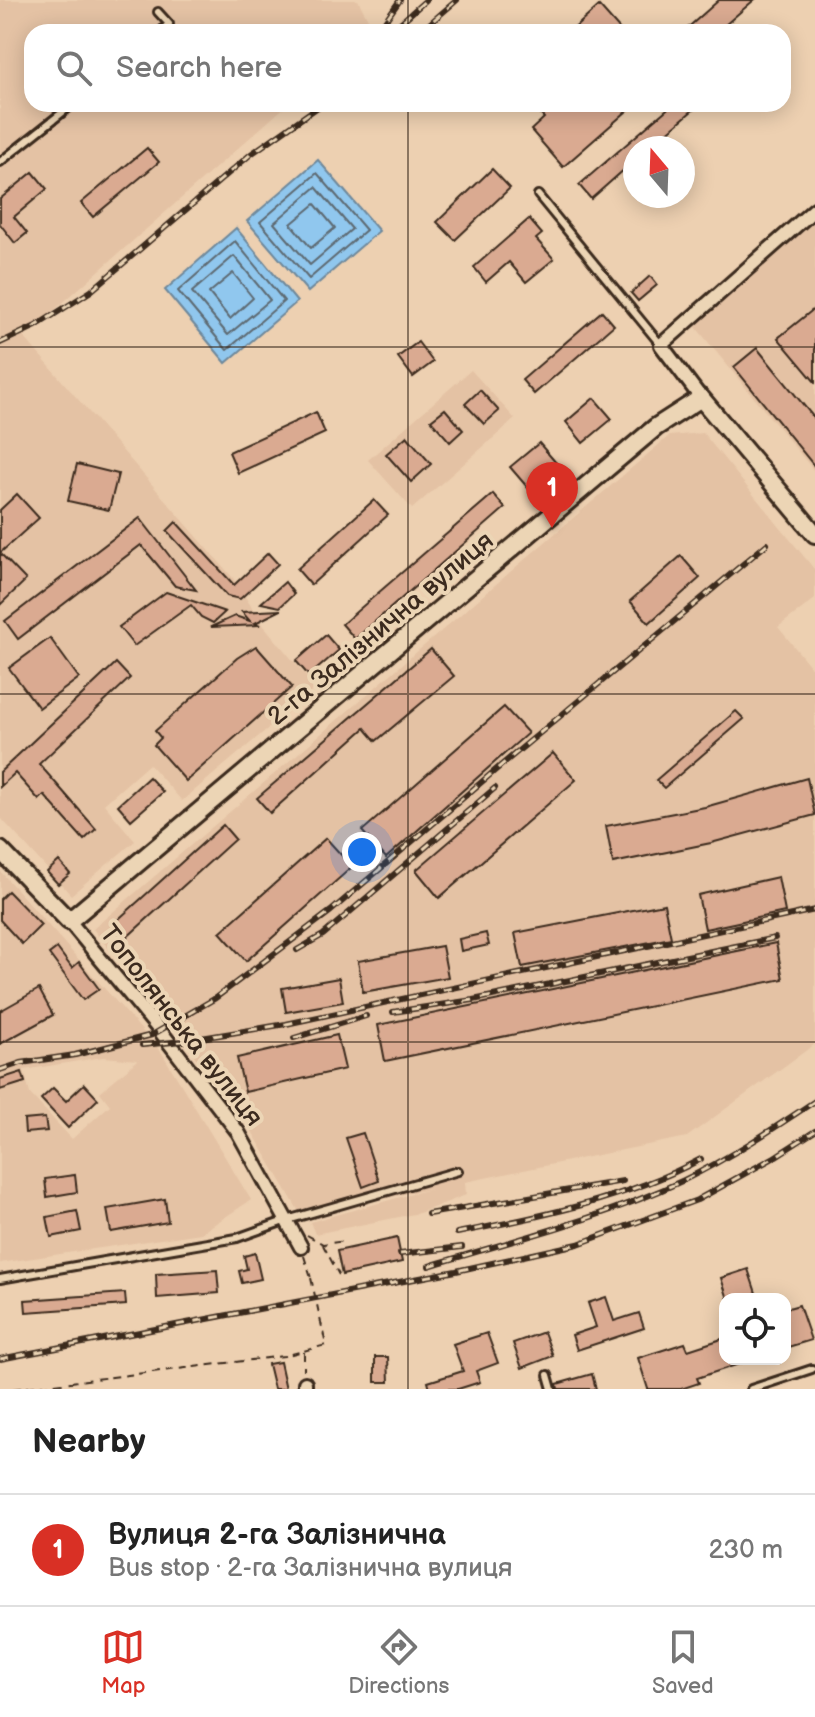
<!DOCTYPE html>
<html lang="en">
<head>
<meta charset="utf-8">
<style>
  body { margin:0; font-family:"Balsamiq Sans",sans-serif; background:#f2f2f2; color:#222 }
  .controls { position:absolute; right:24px; bottom:24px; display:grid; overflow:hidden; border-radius:16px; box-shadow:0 4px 20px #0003 }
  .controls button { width:72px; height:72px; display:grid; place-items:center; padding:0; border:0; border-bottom:2px solid #e0e0e0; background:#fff; color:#222; font:40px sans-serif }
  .compass { position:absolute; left:623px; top:136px; width:72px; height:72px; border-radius:50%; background:#fff; box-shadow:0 4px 20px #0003; rotate:341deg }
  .you { position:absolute; left:362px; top:852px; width:28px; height:28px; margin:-20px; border:6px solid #fff; border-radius:50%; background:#1a73e8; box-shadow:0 0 0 12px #1a73e833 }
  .badge { display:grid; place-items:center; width:52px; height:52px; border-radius:50%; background:#d93025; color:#fff; font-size:26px; font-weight:700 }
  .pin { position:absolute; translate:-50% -66px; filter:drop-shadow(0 2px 4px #0008) }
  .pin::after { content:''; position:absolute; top:42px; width:28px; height:24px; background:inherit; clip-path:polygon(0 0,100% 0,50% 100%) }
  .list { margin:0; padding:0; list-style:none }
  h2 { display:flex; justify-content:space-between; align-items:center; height:104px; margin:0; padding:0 32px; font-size:34px }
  h2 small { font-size:26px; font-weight:400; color:#767676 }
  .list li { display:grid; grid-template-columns:52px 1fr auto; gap:24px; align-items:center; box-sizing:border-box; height:112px; padding:0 32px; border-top:2px solid #e0e0e0 }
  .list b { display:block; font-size:30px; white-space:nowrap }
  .list p { margin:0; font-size:26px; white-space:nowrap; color:#767676 }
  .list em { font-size:26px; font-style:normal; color:#767676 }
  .icon { flex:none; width:44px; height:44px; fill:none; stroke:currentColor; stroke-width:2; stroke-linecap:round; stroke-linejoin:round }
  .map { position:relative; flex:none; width:815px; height:1389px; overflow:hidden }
  .search { position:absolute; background:#fff; box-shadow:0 4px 20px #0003; left:24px; right:24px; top:24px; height:88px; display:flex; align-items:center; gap:20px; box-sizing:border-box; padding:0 28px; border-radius:24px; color:#767676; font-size:30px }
  .sheet { height:216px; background:#fff }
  nav { display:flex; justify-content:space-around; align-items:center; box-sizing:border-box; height:112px; border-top:2px solid #e0e0e0; background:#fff; font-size:22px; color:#767676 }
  nav a { display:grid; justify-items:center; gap:4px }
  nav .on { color:#d93025 }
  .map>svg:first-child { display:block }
  .built { fill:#e4c2a4; fill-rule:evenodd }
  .water { fill:#90c7ee; stroke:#6e889b; stroke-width:2 }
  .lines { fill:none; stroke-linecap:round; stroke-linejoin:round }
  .shore { stroke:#5d6971; stroke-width:2 }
  .building { fill:#daaa91; stroke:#3b2a1e; stroke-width:2 }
  .service-casing { stroke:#3b2a1e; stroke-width:12 }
  .minor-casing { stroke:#3b2a1e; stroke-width:18 }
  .tertiary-casing { stroke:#3b2a1e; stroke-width:22 }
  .path { stroke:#3b2a1e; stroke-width:2; stroke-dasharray:8 6; stroke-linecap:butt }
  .service { stroke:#ecd5b5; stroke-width:6 }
  .minor { stroke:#ecd5b5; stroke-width:12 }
  .tertiary { stroke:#ecd5b5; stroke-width:16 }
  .rail-casing { stroke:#3b2a1e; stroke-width:6 }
  .rail { stroke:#ecd5b5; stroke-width:3; stroke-dasharray:9; stroke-linecap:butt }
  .path-bridge { stroke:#3b2a1e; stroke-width:2; stroke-dasharray:8 6; stroke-linecap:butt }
  .grid { fill:none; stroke:#3b2a1e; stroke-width:2; stroke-opacity:0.55 }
  .labels { text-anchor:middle; stroke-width:8; stroke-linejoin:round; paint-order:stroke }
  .street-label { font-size:26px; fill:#3b2a1e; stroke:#ecd5b5 }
</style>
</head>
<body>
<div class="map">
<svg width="815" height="1389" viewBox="0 0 815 1389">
  <rect width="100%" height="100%" fill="#edd0b1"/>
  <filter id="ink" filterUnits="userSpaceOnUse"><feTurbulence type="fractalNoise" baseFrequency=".0125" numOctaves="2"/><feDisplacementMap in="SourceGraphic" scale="16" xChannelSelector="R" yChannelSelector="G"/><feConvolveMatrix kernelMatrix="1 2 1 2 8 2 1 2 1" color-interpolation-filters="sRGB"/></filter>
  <g filter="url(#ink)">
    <!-- built -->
    <g class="built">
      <path d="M0 0H358L373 29 369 32H32V104H288L24 337 233 578 264 626 316 688 182 801 149 764 104 804 135 841 71 895 0 817Z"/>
      <path d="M815 219V472L695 326Z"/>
      <path d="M471 370 515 419 412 509 368 460Z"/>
      <path d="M703 433 815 570V599L778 627 815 672V1044L687 1137 465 1182 466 1195 419 1213 315 1234 310 1222 430 1189 301 1215 250 1128 229 1099 93 929 669 436Z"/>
      <path d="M0 871 162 1053 251 1200 201 1233 0 1263ZM103 1057 138 1060 100 1092 110 1105 72 1139 30 1094 24 1070Z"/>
    </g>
    <!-- water -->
    <g class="water">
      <path d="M318 160 379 231 308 292 247 221Z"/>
      <path d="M236 228 297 302 226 363 165 290Z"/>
    </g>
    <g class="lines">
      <!-- shore -->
      <g class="shore">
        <path d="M317 173 366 230 309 279 260 222Z"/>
        <path d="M316 187 352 229 310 265 274 223Z"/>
        <path d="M315 204 335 228 311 248 291 224Z"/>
        <path d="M235 241 284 301 227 350 178 291Z"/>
        <path d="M234 256 270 300 228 335 192 292Z"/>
        <path d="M233 273 253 298 230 319 209 293Z"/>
      </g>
    </g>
    <!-- building -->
    <g class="building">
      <path d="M719 0H754L717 32H683Z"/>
      <path d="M599 6 622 32H570Z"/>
      <path d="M531 104H635L563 167 531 130 544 118Z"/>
      <path d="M673 104H700L649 148H635V160L591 199 579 185Z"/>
      <path d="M147 148 159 162 93 217 81 203Z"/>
      <path d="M492 169 510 188 455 240 437 222Z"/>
      <path d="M33 172 47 189 14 217 27 233 15 243 0 224V199Z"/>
      <path d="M529 219 542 234 536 239 554 259 526 282 509 262 486 282 474 267Z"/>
      <path d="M650 276 657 285 638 301 631 293Z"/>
      <path d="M815 308V382L778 338Z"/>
      <path d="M602 311 614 325 534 394 522 380Z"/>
      <path d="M418 342 433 362 413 377 398 357Z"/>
      <path d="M757 348 815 419V467L734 367Z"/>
      <path d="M480 390 499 411 484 424 465 404Z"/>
      <path d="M594 398 612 419 583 443 566 422Z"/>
      <path d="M445 409 463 430 450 442 431 420Z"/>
      <path d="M316 412 325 433 238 473 229 452Z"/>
      <path d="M407 436 431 464 411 482 386 454Z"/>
      <path d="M539 443 557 464 528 488 510 467Z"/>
      <path d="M77 464 118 474 109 510 68 501Z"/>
      <path d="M17 494 39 518 0 553 26 580 0 605V510Z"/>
      <path d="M493 494 505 508 355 639 342 624Z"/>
      <path d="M374 500 388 515 311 585 297 569Z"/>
      <path d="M140 518 196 590 175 586 141 545 18 639 5 621Z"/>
      <path d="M176 522 234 585 268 553 278 564 240 599 227 596 167 531Z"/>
      <path d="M681 556 700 578 649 623 630 601Z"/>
      <path d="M285 582 294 594 280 607 261 603Z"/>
      <path d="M166 592 225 612 213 623 201 617 191 605 134 646 119 627Z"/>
      <path d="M281 610 255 623 260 625 211 627 235 616 250 621 242 612Z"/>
      <path d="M326 635 339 650 309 676 296 661Z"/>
      <path d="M50 638 79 678 39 708 9 668Z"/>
      <path d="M256 646 292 687 186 781 154 745 161 738 155 731 237 658Z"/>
      <path d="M431 649 454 676 376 741 365 728 270 813 257 798Z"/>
      <path d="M116 663 130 678 39 764 96 829 84 840 44 795 39 800 15 773 0 787V772Z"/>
      <path d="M504 707 528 733 386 858 362 831Z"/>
      <path d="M736 711 744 719 664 788 656 780Z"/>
      <path d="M553 753 576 780 439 898 416 870Z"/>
      <path d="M149 777 163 792 131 820 118 805Z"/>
      <path d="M807 778 815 815 711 843 613 863 606 826 705 807Z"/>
      <path d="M223 825 235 839 125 939 112 925Z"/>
      <path d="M326 838 352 867 246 961 220 932Z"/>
      <path d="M59 861 70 874 58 884 47 872Z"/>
      <path d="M778 877 785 912 705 929 698 895Z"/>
      <path d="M8 891 41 925 22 944 0 920V899Z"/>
      <path d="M664 904 671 938 522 967 515 933Z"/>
      <path d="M486 933 489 945 461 951 459 939Z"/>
      <path d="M776 943 783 979 385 1061 378 1025Z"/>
      <path d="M442 946 448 977 363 992 358 961Z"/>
      <path d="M57 948 72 968 79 962 99 989 83 1000 49 954Z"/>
      <path d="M339 978 343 1002 286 1012 282 988Z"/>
      <path d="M39 989 53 1015 0 1044V1011Z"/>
      <path d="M337 1035 345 1069 245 1092 237 1058Z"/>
      <path d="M22 1072 25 1082 0 1090V1079Z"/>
      <path d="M84 1084 98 1099 68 1128 41 1099 53 1088 66 1101Z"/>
      <path d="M45 1118 47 1131 25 1133 24 1120Z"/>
      <path d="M363 1133 379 1181 363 1187 346 1138Z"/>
      <path d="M75 1175 77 1192 47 1197 45 1179Z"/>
      <path d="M165 1199 168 1222 111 1232 107 1209Z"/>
      <path d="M77 1211 81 1231 51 1237 47 1217Z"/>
      <path d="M397 1238 402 1262 342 1275 337 1251Z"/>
      <path d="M255 1253 261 1279 242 1283 239 1271 247 1269 244 1256Z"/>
      <path d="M748 1269 758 1299H728L721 1278Z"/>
      <path d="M217 1270 219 1293 157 1298 156 1274Z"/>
      <path d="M125 1293 126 1305 26 1312 25 1300Z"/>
      <path d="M606 1297 614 1321 639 1313 644 1328 577 1350 572 1335 596 1327 588 1303Z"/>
      <path d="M799 1305 811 1340 785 1348V1309Z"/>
      <path d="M544 1332 553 1356 522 1368 513 1343Z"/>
      <path d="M487 1333 498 1363 476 1371 480 1382 458 1389H430L428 1382 463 1371 453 1344Z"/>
      <path d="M725 1338V1359L748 1361 697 1378 699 1383 681 1389H648L638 1358 685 1343 688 1350Z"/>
      <path d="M375 1357H388L389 1382H375Z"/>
      <path d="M280 1362 286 1389H274L268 1364Z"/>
      <path d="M592 1374 596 1389H558L557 1384Z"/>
    </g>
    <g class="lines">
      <!-- service casing -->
      <g class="service-casing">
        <g id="service">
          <path d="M158 12 169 24 160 32"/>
          <path d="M0 162 73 104"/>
          <path d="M538 195 661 345"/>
          <path d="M0 1279 237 1238 287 1220 458 1171"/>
          <path d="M548 1375 552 1389"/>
          <path d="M751 1389 812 1369"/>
        </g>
      </g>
      <!-- minor casing -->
      <g class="minor-casing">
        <g id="minor">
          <path d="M701 398 661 345 815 209"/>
          <path d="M69 921 161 1032 238 1132 301 1247"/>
          <path d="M305 1383V1389"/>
        </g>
      </g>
      <!-- tertiary casing -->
      <g class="tertiary-casing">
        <path id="tertiary" d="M0 850 69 921 656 427 701 398 815 534"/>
      </g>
      <!-- path -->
      <g class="path">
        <path d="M307 1235 323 1244 345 1241"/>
        <path d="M323 1245 339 1275"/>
        <path d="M304 1256 311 1278"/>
        <path d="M304 1352V1370"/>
        <path d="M13 1389 284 1356 326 1345"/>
      </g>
      <!-- service -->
      <use href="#service" class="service"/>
      <!-- minor -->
      <use href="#minor" class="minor"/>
      <!-- tertiary -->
      <use href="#tertiary" class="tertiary"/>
      <!-- rail casing -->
      <g class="rail-casing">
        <g id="rail">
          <path d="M377 32 400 0"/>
          <path d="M390 32 426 0"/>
          <path d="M420 32 457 0"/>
          <path d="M0 343 36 326 91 291 251 154 322 104"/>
          <path d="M297 950 323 935 495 788"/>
          <path d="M393 1012 473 1000 775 938"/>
          <path d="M294 1038 366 1016"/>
          <path d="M142 1045 183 1041 286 1024 815 910"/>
          <path d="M0 1070 21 1063 75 1055 152 1035 214 999 331 911 505 762 767 544"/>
          <path d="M428 1214 623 1181"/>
          <path d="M457 1233C539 1217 626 1199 701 1159"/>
          <path d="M400 1254 462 1247"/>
          <path d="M429 1266C514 1240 604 1218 684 1180 729 1158 773 1129 815 1101"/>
          <path d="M0 1359 456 1271 578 1244 697 1200 773 1158 815 1131"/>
        </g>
      </g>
      <!-- rail -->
      <use href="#rail" class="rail"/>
      <!-- path-bridge -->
      <path class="path-bridge" d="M311 1278 326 1345"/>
    </g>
  </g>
  <!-- grid -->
  <path class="grid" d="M408 0V32M408 104V1389M0 347H815M0 694H815M0 1042H815"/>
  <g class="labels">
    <!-- street labels -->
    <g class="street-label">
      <text transform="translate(380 628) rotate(-40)" y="9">2-га Залізнична вулиця</text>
      <text transform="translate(182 1025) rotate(52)" y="9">Тополянська вулиця</text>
    </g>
  </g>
</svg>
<div class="controls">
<button><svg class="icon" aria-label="locate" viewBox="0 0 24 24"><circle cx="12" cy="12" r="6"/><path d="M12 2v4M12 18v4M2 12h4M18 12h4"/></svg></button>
</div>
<svg class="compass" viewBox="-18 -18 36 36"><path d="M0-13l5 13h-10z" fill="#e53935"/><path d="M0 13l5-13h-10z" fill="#767676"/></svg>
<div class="you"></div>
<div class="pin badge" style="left:552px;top:528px">1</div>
<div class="search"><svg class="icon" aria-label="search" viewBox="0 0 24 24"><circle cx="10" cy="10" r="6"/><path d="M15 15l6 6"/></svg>Search here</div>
</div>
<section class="sheet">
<h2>Nearby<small></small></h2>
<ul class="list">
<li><span class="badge">1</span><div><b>Вулиця 2-га Залізнична</b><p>Bus stop · 2-га Залізнична вулиця</p></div><em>230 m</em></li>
</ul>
</section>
<nav>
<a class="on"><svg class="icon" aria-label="map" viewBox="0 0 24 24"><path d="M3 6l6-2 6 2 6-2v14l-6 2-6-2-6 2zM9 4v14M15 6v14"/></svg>Map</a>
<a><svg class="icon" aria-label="directions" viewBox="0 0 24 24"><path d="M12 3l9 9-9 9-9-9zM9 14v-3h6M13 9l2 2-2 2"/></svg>Directions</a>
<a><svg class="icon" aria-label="saved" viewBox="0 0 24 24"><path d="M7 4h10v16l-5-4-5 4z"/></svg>Saved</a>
</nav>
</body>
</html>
